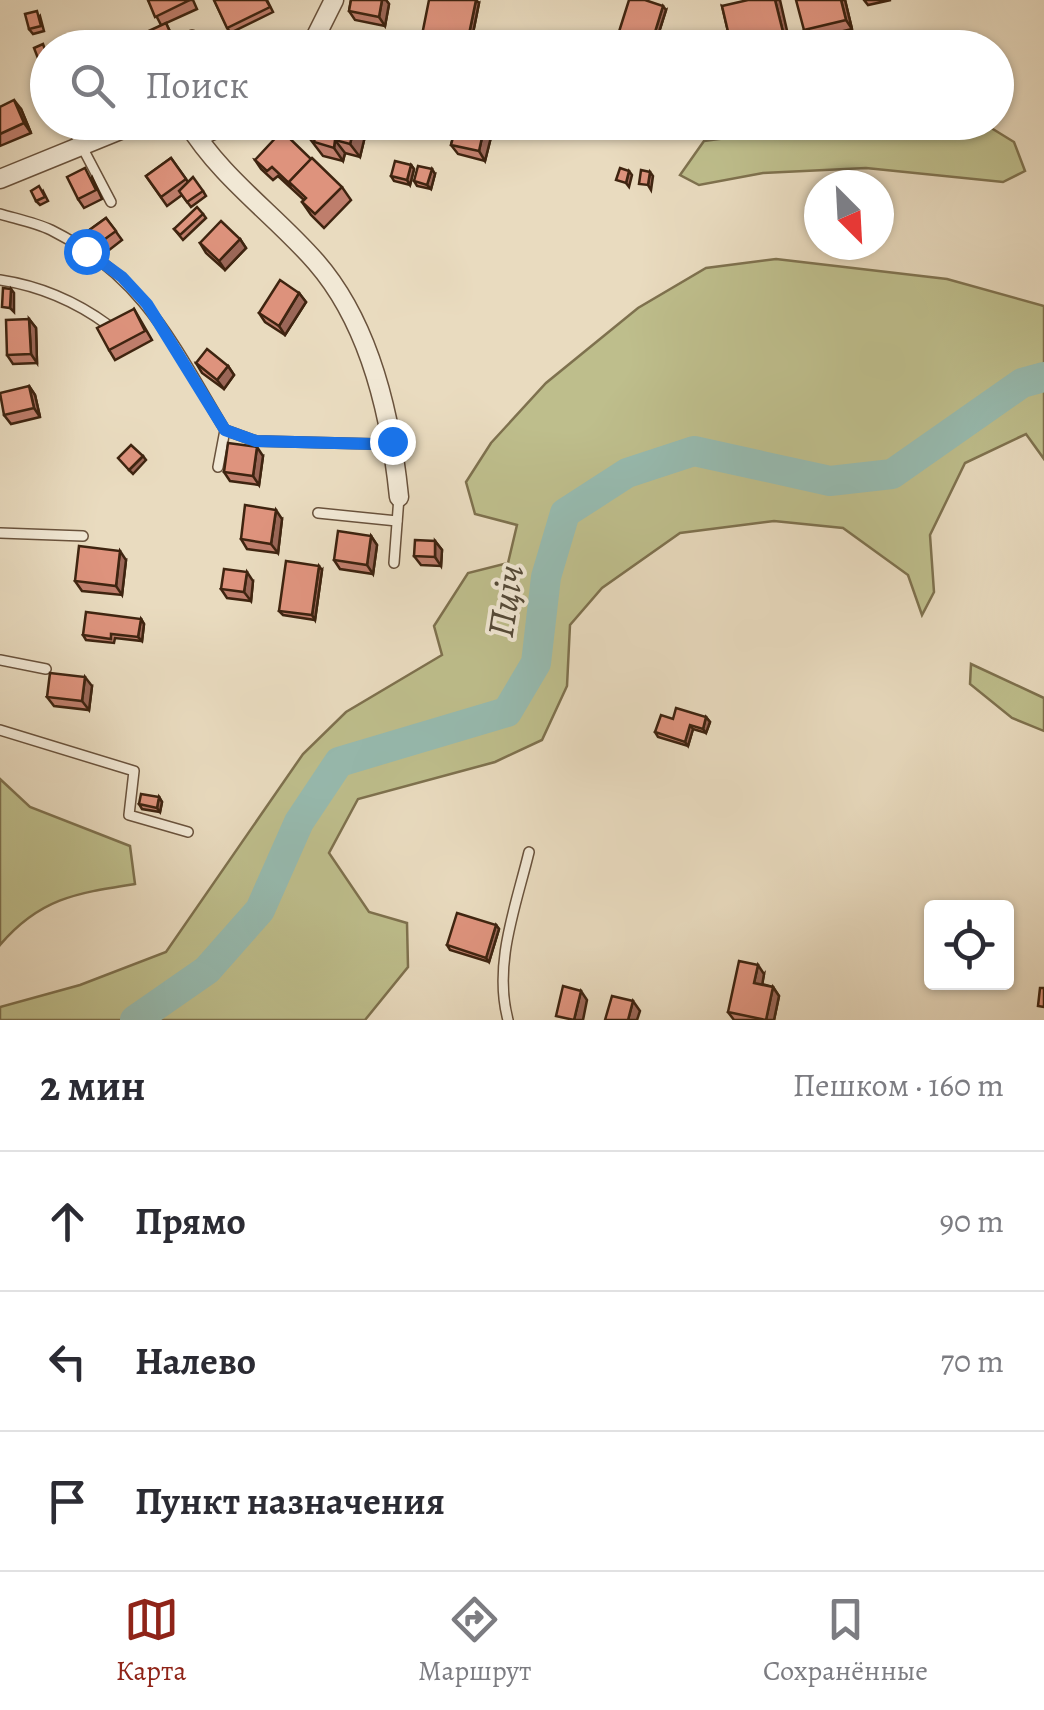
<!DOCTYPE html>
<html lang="ru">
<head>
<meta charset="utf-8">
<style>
  body { margin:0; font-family:Alegreya,serif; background:#f7f7f7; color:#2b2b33 }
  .controls { position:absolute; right:30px; bottom:30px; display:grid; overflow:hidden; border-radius:10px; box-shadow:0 2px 8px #0004 }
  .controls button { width:90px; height:90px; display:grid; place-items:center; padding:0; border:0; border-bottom:2px solid #e1e1e2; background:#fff; color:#2b2b33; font:50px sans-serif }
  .compass { position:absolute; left:804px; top:170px; width:90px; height:90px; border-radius:50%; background:#fff; box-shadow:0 2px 8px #0004; rotate:156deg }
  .stop { position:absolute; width:30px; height:30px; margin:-22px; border:8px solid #1a73e8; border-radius:50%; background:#fff }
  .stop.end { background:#1a73e8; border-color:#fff; box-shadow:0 2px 10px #0008 }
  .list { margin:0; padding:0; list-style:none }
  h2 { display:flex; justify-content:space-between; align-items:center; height:130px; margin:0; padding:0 40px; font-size:42px }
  h2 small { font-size:32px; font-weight:400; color:#7c7c81 }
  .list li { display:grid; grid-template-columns:65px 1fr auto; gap:30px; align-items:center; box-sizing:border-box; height:140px; padding:0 40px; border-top:2px solid #e1e1e2 }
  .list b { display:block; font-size:38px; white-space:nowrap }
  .list em { font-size:32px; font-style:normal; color:#7c7c81 }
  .icon { flex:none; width:55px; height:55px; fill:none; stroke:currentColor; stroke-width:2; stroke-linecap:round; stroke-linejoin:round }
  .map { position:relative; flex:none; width:1044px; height:1020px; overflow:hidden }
  .search { position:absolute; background:#fff; box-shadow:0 2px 8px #0004; left:30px; right:30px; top:30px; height:110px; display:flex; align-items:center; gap:25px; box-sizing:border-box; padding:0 35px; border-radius:55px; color:#7c7c81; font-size:38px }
  .sheet { height:550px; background:#fff }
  nav { display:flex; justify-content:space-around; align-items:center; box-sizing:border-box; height:140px; border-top:2px solid #e1e1e2; background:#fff; font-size:28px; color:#7c7c81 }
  nav a { display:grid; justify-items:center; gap:5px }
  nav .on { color:#8f2418 }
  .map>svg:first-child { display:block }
  .green { fill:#bebe8c; stroke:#7e714e; stroke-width:2.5 }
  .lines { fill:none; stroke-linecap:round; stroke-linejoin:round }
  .river { stroke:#97bbb0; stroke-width:30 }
  .service-casing { stroke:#69523c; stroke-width:12 }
  .minor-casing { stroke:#69523c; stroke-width:21 }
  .service { stroke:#f1e8d5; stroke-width:9 }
  .minor { stroke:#f1e8d5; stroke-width:18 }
  .wall { fill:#bf7e6c; stroke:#3e2410; stroke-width:2.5 }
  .shaded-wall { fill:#9b6758; stroke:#3e2410; stroke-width:2.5 }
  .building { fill:#de937d; stroke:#3e2410; stroke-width:2.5 }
  .route { stroke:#1a73e8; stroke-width:12 }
  .labels { text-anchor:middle; stroke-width:8; stroke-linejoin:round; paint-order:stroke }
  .water-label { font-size:38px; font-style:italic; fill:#544a38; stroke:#f1e8d5 }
</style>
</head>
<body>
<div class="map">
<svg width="1044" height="1020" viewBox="0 0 1044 1020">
  <rect width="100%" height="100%" fill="#e9dbbf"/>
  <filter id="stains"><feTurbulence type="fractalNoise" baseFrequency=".002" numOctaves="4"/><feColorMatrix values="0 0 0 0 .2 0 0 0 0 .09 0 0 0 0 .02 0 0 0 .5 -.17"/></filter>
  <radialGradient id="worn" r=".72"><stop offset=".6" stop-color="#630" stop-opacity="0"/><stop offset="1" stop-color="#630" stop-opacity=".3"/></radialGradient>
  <!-- green -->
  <g class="green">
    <path d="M848 122 983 123 1014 142 1025 171 1003 182 866 168 763 173 699 185 680 175 704 141Z"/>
    <path d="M776 259 947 279 1044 306V459L1026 434 965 463 930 535 934 592 922 615 908 575 843 528 774 521 680 533 602 588 570 625 567 686 542 740 495 762 358 799 329 853 369 912 407 923 408 967 365 1020H0V1007L80 985 166 952 303 754 346 712 442 655 434 626 468 573 508 563 517 525 475 514 466 482 491 443 546 383 638 308 706 268Z"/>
    <path d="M971 664 1044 698V731L1012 718 970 684Z"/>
    <path d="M0 779 30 807 130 846 135 884C77 893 40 898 0 945Z"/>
  </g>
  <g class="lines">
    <!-- river -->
    <path class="river" d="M135 1020 207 970 260 910 299 822 339 762 507 712 536 663 546 577 565 513 627 473 694 451 830 481 892 474 1022 383 1044 377"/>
    <!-- service casing -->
    <g class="service-casing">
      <g id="service">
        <path d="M192 35V48"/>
        <path d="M69 122 111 202"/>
        <path d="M201 140 245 122"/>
        <path d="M0 214C17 219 36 223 51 230 144 276 175 347 225 430L218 467"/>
        <path d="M0 280C40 286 75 301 108 325"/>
        <path d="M225 430 256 441 374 444 392 441"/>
        <path d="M318 513 397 521"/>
        <path d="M0 533 83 536"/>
        <path d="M394 563 399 497"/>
        <path d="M0 660 46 669"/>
        <path d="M0 730 134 771 129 815 188 832"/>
        <path d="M508 1020C493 964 516 906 529 852"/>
      </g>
    </g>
    <!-- minor casing -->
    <g class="minor-casing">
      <g id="minor">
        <path d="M303 48 314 40 334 0"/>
        <path d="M187 122C221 178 274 214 316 262 370 324 391 418 399 497"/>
        <path d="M0 179 140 122"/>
      </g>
    </g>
    <!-- service -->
    <use href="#service" class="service"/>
    <!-- minor -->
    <use href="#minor" class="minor"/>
  </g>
  <!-- wall -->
  <g class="wall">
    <path d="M148 0H193L197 9 166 23 178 48H135L161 25Z"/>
    <path d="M214 0H267L273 12 230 33Z"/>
    <path d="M351 0H386L389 4 385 26 355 20 349 11Z"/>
    <path d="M845 0 852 29 810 39 804 30Z"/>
    <path d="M864 0H891L868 5Z"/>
    <path d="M479 3 470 48 425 40 422 35Z"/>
    <path d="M722 6 791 48 764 43 744 48H735L730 40Z"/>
    <path d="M666 10 654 48H635L620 43 617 38Z"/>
    <path d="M40 16 44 31 33 34 29 29Z"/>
    <path d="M48 51V64L42 66 39 61Z"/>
    <path d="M0 107 21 109 31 133 0 146Z"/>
    <path d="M457 122H495L494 128 487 126 492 133 485 161 458 154 451 145Z"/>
    <path d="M304 131 366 132 360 157 345 153 343 161 323 156Z"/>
    <path d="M171 158 188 182 203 191 206 196 191 207 182 195 167 206 146 176Z"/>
    <path d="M255 160 342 187 351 200 324 228 311 215 302 202 304 200 278 176 273 180 261 169Z"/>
    <path d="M411 165 414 169 410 185 394 181 391 176Z"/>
    <path d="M435 174 431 189 417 186 414 181Z"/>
    <path d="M92 177 102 199 84 208 78 199Z"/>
    <path d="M43 191 48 201 40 205 36 201Z"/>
    <path d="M203 214 206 218 183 240 174 229Z"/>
    <path d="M106 218 122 240 104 254 88 231Z"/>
    <path d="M240 239 246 248 225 270 206 253 200 243Z"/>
    <path d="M299 293 306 302 285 335 265 322 259 313Z"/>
    <path d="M134 309 152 340 115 360 109 350Z"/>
    <path d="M29 319 36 328 37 363 13 364 7 355Z"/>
    <path d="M196 363 228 366 234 375 224 389 202 373Z"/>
    <path d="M29 386 35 395 40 417 11 424 4 415Z"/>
    <path d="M263 456 259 485 230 481 224 472Z"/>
    <path d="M282 519 278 553 247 549 241 539Z"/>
    <path d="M371 536 377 545 373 574 340 569 334 560Z"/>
    <path d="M435 541 442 550 441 566 421 565 414 556Z"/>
    <path d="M126 560 122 595 82 591 75 581Z"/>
    <path d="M322 570 315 620 283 615 279 611Z"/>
    <path d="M253 581 251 601 227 598 221 589Z"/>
    <path d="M141 619 144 624 142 641 115 638 114 643 86 640 83 635Z"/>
    <path d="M92 686 89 710 54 706 47 697Z"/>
    <path d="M706 717 710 722 706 733 693 729 688 746 658 737 655 732 673 719Z"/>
    <path d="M159 797 162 802 160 812 142 809 139 804Z"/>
    <path d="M496 925 499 929 489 962 450 950 447 945Z"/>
    <path d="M764 974 762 984 773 987 779 996 774 1020H734L728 1012Z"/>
  </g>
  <!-- shaded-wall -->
  <g class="shaded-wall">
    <path d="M382 0H386L389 4 385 26 379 17Z"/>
    <path d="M476 0 479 3 470 48 467 44Z"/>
    <path d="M775 0H780L791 48H787Z"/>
    <path d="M841 0H845L852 29 846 20Z"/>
    <path d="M663 6 666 10 654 48H650Z"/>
    <path d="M14 100 21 109 31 133 24 123Z"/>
    <path d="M356 122H359L366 132 360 157 350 144Z"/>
    <path d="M485 124 492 133 485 161 479 151Z"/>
    <path d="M335 140 345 153 343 161 334 148Z"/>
    <path d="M411 165 414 169 410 185 407 180Z"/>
    <path d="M432 169 435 174 431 189 427 185Z"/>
    <path d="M629 171 632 175 629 187 626 183Z"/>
    <path d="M650 172 653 176 651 190 648 185Z"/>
    <path d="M240 239 246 248 225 270 219 261Z"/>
    <path d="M11 289 14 293V312L10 308Z"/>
    <path d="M299 293 306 302 285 335 279 326Z"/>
    <path d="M29 319 36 328 37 363 31 354Z"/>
    <path d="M228 366 234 375 224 389 217 380Z"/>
    <path d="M29 386 35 395 40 417 34 408Z"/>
    <path d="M257 447 263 456 259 485 253 476Z"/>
    <path d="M143 456 146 460 133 474 129 470Z"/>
    <path d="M276 510 282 519 278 553 271 544Z"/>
    <path d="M371 536 377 545 373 574 367 565Z"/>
    <path d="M435 541 442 550 441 566 435 557Z"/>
    <path d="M120 551 126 560 122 595 116 586Z"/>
    <path d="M319 566 322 570 315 620 312 615Z"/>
    <path d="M247 572 253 581 251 601 244 592Z"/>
    <path d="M141 619 144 624 142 641 138 637Z"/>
    <path d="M85 677 92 686 89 710 82 701Z"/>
    <path d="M706 717 710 722 706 733 703 729Z"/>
    <path d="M690 725 693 729 688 746 685 742Z"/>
    <path d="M159 797 162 802 160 812 157 808Z"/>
    <path d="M496 925 499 929 489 962 486 958Z"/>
    <path d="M758 965 764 974 761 992 754 983Z"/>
    <path d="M773 987 779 996 774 1020H766Z"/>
    <path d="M581 991 587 1000 583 1020H574Z"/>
    <path d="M633 1001 640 1011 637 1020H628Z"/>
  </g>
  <!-- building -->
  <g class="building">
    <path d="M148 0H190L155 17Z"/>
    <path d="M214 0H266L270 7 227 28Z"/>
    <path d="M351 0H382L379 17 349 11Z"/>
    <path d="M429 0H476L467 44 422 35Z"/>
    <path d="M629 0H645L663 6 650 48 617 38Z"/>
    <path d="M748 0H775L787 48H766L762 33 730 40 722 6Z"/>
    <path d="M796 0H841L846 20 804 30Z"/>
    <path d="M37 11 41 26 29 29 25 14Z"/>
    <path d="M166 23 177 48H135L131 39Z"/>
    <path d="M43 44 48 58 39 61 34 48Z"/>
    <path d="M14 100 24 123 0 134V107Z"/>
    <path d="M306 122H356L350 144 335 140 334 148 314 142 316 134 304 131Z"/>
    <path d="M457 122 485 124 479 151 451 145Z"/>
    <path d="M282 131 311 159 289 182 292 186 272 167 267 171 255 160Z"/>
    <path d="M171 158 186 179 161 197 146 176Z"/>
    <path d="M312 158 342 187 315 214 302 202 306 198 289 182Z"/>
    <path d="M395 161 411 165 407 180 391 176Z"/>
    <path d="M418 166 432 169 427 185 414 181Z"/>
    <path d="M85 168 96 190 78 199 67 177Z"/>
    <path d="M620 168 629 171 626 183 616 180Z"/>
    <path d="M641 170 650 172 648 185 639 184Z"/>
    <path d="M193 177 203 191 187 202 179 191Z"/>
    <path d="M39 186 45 197 36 201 31 191Z"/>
    <path d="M197 207 203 214 180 235 174 229Z"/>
    <path d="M106 218 116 231 98 244 88 231Z"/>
    <path d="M221 221 240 239 219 261 200 243Z"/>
    <path d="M280 280 299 293 279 326 259 313Z"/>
    <path d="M3 288 11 289 10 308 2 307Z"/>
    <path d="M134 309 145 331 109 350 97 328Z"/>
    <path d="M29 319 31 354 7 355 6 320Z"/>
    <path d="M207 349 228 366 217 380 196 363Z"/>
    <path d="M29 386 34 408 4 415 0 393Z"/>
    <path d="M228 443 257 447 253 476 224 472Z"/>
    <path d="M131 445 143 456 129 470 118 458Z"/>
    <path d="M245 505 276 510 271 544 241 539Z"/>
    <path d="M338 531 371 536 367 565 334 560Z"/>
    <path d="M415 540 435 541V557L414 556Z"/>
    <path d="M79 546 120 551 116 586 75 581Z"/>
    <path d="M286 561 319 566 312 615 279 611Z"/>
    <path d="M224 569 247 572 244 592 221 589Z"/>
    <path d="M86 612 141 619 138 637 111 634V639L83 635Z"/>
    <path d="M50 673 85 677 82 701 47 697Z"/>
    <path d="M676 708 706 717 703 729 690 725 685 742 655 732 661 715 673 719Z"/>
    <path d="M141 794 159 797 157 808 139 804Z"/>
    <path d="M457 913 496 925 486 958 447 945Z"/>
    <path d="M739 961 758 965 754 983 773 987 766 1020 728 1012Z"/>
    <path d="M563 986 581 991 574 1020 556 1016Z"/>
    <path d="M1040 988H1044V1007L1038 1006Z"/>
    <path d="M612 996 633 1001 628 1020H605Z"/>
  </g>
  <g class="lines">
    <!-- route -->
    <path class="route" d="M86 251 122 277 147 304 225 430 256 441 374 444 392 441"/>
  </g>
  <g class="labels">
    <!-- water labels -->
    <g class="water-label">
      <text transform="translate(505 601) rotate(-81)" y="13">Пціч</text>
    </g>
  </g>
  <rect width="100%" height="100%" filter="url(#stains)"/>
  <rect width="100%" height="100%" fill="url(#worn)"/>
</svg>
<div class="controls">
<button><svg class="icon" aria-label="locate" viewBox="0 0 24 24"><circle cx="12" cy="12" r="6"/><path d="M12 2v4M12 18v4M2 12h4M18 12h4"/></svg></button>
</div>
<svg class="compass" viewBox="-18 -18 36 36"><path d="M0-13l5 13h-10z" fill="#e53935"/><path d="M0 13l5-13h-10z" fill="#7c7c81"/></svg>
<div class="stop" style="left:86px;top:251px"></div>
<div class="stop end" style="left:392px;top:441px"></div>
<div class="search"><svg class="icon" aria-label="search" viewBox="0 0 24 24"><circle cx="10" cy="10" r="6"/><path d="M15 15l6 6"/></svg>Поиск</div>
</div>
<section class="sheet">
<h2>2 мин<small>Пешком · 160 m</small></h2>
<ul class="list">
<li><svg class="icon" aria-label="ahead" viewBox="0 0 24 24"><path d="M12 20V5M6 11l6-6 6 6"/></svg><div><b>Прямо</b></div><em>90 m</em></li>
<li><svg class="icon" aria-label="left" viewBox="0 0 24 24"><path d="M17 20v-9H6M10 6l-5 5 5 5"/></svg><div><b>Налево</b></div><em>70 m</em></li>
<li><svg class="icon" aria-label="arrive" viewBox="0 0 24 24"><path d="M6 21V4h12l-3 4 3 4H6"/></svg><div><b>Пункт назначения</b></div></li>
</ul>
</section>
<nav>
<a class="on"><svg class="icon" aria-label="map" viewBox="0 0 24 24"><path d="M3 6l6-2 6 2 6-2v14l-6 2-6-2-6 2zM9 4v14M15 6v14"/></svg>Карта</a>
<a><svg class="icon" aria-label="directions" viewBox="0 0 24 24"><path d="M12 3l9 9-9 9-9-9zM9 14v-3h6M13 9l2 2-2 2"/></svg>Маршрут</a>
<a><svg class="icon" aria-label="saved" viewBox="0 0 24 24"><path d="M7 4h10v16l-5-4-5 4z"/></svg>Сохранённые</a>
</nav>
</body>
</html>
